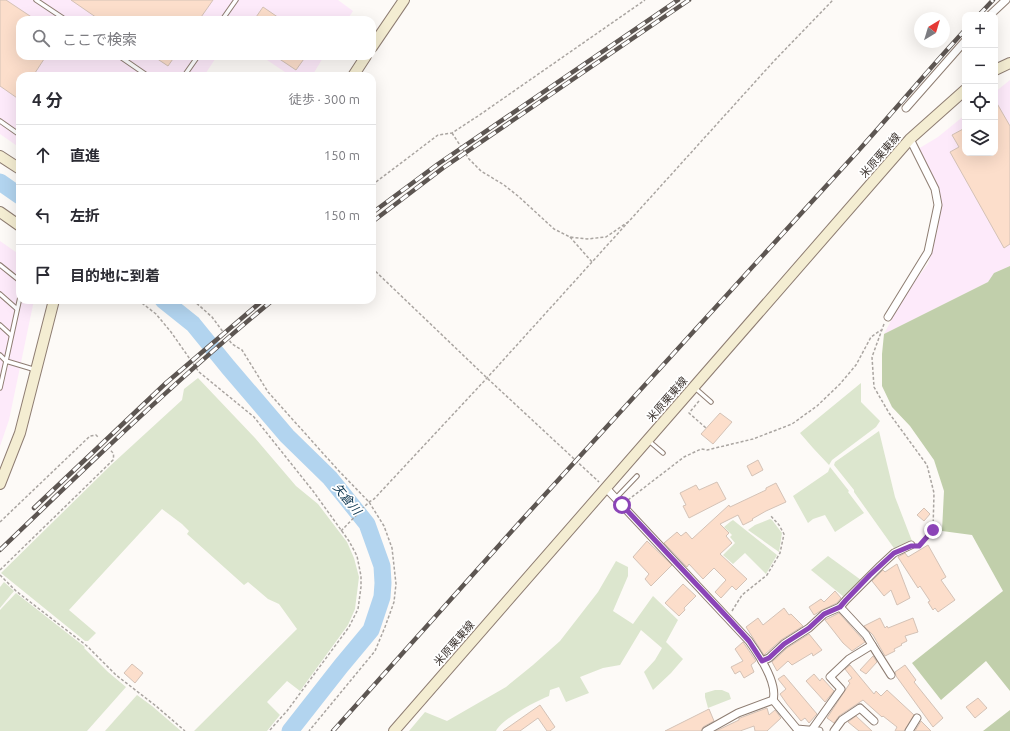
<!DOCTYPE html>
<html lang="ja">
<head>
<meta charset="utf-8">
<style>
  body { margin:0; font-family:Ubuntu,"Noto Sans JP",sans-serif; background:#f7f7f7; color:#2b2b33 }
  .controls { position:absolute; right:12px; top:12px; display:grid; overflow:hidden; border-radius:8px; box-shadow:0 4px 16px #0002 }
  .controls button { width:36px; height:36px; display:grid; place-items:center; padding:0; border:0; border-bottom:1px solid #e1e1e2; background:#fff; color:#2b2b33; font:20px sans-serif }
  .compass { position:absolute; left:914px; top:12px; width:36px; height:36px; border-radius:50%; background:#fff; box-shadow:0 4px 16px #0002; rotate:38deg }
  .stop { position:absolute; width:12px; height:12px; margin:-9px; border:3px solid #8b44b7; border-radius:50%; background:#fff }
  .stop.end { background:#8b44b7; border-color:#fff; box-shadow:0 1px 4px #0008 }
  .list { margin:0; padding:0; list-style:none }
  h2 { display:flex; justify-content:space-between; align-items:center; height:52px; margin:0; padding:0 16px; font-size:17px }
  h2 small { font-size:13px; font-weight:400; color:#7c7c81 }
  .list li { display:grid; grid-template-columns:26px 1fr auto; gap:12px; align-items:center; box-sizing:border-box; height:60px; padding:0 16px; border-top:1px solid #e1e1e2 }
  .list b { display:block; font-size:15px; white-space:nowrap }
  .list em { font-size:13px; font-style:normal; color:#7c7c81 }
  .icon { flex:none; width:22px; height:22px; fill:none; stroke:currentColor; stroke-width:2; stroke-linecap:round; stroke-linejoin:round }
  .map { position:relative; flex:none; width:1010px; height:731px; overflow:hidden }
  .search { position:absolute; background:#fff; box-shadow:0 4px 16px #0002; left:16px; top:16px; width:360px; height:44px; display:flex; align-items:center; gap:10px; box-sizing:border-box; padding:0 14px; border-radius:12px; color:#7c7c81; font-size:15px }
  .panel { position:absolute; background:#fff; box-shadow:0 4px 16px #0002; left:16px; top:72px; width:360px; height:232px; border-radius:12px }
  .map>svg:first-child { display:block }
  .industrial { fill:#fdeafa }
  .green { fill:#dce6ce }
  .forest { fill:#c1cfab }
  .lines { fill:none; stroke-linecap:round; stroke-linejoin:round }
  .river { stroke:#b2d4ef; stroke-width:17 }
  .building { fill:#fcdecb; stroke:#d4c2b6 }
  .lane-casing { stroke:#8e7d72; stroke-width:5.5 }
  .street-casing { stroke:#8e7d72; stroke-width:9 }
  .secondary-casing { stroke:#8e7d72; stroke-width:12 }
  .path { stroke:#aaa5a1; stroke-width:1.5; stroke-dasharray:3 2; stroke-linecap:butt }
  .lane { stroke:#fff; stroke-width:3.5 }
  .street { stroke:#fff; stroke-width:7 }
  .secondary { stroke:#f4edd2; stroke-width:10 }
  .rail-casing { stroke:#5d5652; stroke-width:4.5 }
  .rail { stroke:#fff; stroke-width:3; stroke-dasharray:9; stroke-linecap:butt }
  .route { stroke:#8b44b7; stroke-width:5 }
  .labels { text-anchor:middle; stroke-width:3.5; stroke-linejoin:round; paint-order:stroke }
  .street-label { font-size:11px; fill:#3e3631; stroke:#fff }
  .water-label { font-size:12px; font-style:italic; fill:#05304b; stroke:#fff }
</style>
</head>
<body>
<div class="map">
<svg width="1010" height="731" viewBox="0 0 1010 731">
  <rect width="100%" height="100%" fill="#fdfaf7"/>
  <!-- industrial -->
  <g class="industrial">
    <path d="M0 0H338L353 11 347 20H20V56H217L204 76H20V148L0 134Z"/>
    <path d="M261 56H324L312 76H291Z"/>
    <path d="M1010 80V266L994 273 988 282 884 334 905 294 928 264 938 228 940 206 918 149 938 137 965 115V153H995V92Z"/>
    <path d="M0 241 20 255V300H34L9 420 0 446Z"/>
  </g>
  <!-- green -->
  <g class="green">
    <path d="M198 378 255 438 296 486 318 504 347 542 354 558 359 577 355 609 348 625 300 691 287 681 267 702 280 715 267 731H194L297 629 279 604 268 599 248 582 244 585 187 534 189 531 182 524 162 509 69 610 96 633 88 641H85L1 573 111 465 182 400 184 389Z"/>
    <path d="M861 383V402L880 421 876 427 832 460 829 465 813 448 800 433Z"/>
    <path d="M879 431 895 497 912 541 896 551 854 492V490L834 465 835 462Z"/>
    <path d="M830 467 849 491 848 492 864 513 835 532 825 515 813 519 808 523 793 496 828 472Z"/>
    <path d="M770 519 772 520 782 533 779 552 748 530 755 525Z"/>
    <path d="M733 520 777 555 766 574 745 553 733 564 723 555 735 543 730 537 732 535 724 527 730 522Z"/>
    <path d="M828 556 861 580 844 597 811 570Z"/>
    <path d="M616 561 628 567V576L613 611 633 624 653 596 678 620 666 642 683 659 671 673 653 690 644 672 655 660 662 648 641 630 620 665 603 668 580 677 589 693 566 702 559 687 550 690 549 696C536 701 502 719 496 731H409L425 712 447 721 506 687 533 665 560 641 598 592Z"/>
    <path d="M4 582 14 591 0 608V587Z"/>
    <path d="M16 593 85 647 84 648 108 672 126 687 87 731H0V610Z"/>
    <path d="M715 690H722L729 693 731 699 708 708 705 697V693Z"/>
    <path d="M137 695 152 706 181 731H105Z"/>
  </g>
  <!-- forest -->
  <g class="forest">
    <path d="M1010 266V691L986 661 941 700 912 663 1003 591 972 535 942 531 944 491 934 460 910 426 892 407 882 386V354L884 334 988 282 994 273Z"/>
    <path d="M1010 710V731H983Z"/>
  </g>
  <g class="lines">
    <!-- river -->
    <g class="river">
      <path d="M0 182 20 196"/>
      <path d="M163 300 193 324 228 367 287 436 330 478 367 524 382 566 383 583 382 597 371 630 341 666 290 731"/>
    </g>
  </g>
  <!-- building -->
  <g class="building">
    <path d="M0 0H6L36 20H20V56H46L33 76H20V100L0 86Z"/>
    <path d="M71 0H213L199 20H100Z"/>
    <path d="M263 7 282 20H254Z"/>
    <path d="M153 56H175L168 66Z"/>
    <path d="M275 56H306L296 70Z"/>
    <path d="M995 100 1010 126V244L1004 248 950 152 959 147 952 135 965 128V153H995Z"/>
    <path d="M720 413 732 422 713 444 701 434Z"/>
    <path d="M758 460 763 470 752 476 747 466Z"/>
    <path d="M717 482 726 499 689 518 683 506 686 505 680 493 696 485 699 490Z"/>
    <path d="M776 483 786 502 766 511 752 519 753 520 743 525 738 515 720 524 729 533 726 536 732 543 720 554 747 579 736 590 732 586 721 598 715 592 726 580 714 568 703 579 689 564 687 567 664 543 677 532 681 536 686 532 692 539 729 505 730 507 766 490V488Z"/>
    <path d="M924 508 930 514 924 521 917 515Z"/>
    <path d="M647 541 672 565 651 586 645 579 649 574 633 557Z"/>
    <path d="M928 545 946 577 941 580 955 600 938 612 935 608 933 610 928 602 930 601 920 586 918 588 898 557 905 553 908 557Z"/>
    <path d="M897 564 910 598 897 605 891 590 884 596 872 581 883 570 885 572Z"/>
    <path d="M683 584 696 596 684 608 685 610 679 616 665 603Z"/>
    <path d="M835 591 841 598 837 603 822 610 814 615 809 607 821 599 824 602Z"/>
    <path d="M784 608 789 615 791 614 803 626 781 640 764 655 746 627 758 618 763 625Z"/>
    <path d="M839 613 865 642 852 651 843 643 825 620Z"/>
    <path d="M880 618 885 628 887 626 888 628 913 618 918 632 905 636 907 641 901 644 902 645 894 649 895 651 885 656 873 635 864 626Z"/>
    <path d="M809 634 822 650 813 656 812 653 792 665 788 661 777 671 772 662 787 648Z"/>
    <path d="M743 642 756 661 751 665 754 672 744 678 740 671 735 674 731 667 743 661 735 649Z"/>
    <path d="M873 656 877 662 866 674 860 670Z"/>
    <path d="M132 664 143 673 135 683 124 673Z"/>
    <path d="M850 665 874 694 876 691 881 696 887 690 914 715 904 731H895L897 727 883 716 882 717 863 700 839 716 834 723 827 718 850 683 848 681 852 678 845 669Z"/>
    <path d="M905 665 916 680 914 682 943 718 933 727 896 676 895 672Z"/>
    <path d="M814 674 820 681 822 678 834 691 825 702 806 681Z"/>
    <path d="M784 675 817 714 809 723 805 718 801 721 787 704 780 694 786 689 778 679Z"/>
    <path d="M978 698 987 708 975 718 966 707Z"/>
    <path d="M540 705 555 727 550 731H547L538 718 520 731H503Z"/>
    <path d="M767 708 769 715 775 710 781 718 767 731H755L754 726 740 731H716L739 720V718H740Z"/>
    <path d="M709 709 714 721 703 727 701 731H665Z"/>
    <path d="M856 716 872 731H859L848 722Z"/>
    <path d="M921 721 931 731H915Z"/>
  </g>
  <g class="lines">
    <!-- lane casing -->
    <g class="lane-casing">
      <g id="lane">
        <path d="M36 0 66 20"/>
        <path d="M222 20 236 0"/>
        <path d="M119 56 148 76"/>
        <path d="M184 76 198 56"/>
        <path d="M0 121 20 135"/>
        <path d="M0 265 20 281"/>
        <path d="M0 294 17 309"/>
        <path d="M0 325 11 335"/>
        <path d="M0 355 6 361 20 297"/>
        <path d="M0 388 6 361 36 370"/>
        <path d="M695 388 711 402"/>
        <path d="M649 441 663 453"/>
        <path d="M616 498 637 476"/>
      </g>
    </g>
    <!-- street casing -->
    <g class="street-casing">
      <g id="street">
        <path d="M990 15 1006 0"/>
        <path d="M906 108 965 41"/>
        <path d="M888 317 928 252 938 205 935 189 910 139"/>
        <path d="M606 488 749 641C759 655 778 683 773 700"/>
        <path d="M840 607 866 635 872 645 891 675"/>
        <path d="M762 661 769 658 784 644 809 628 824 614 840 607 846 600 880 566 894 553 911 545"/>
        <path d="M773 700 797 729 819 731"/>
        <path d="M706 731 738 713 773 700"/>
        <path d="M811 731 841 689 830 677 849 659 872 645"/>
        <path d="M834 731 842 720 860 708 874 721"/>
        <path d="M909 731 917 718"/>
      </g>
    </g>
    <!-- secondary casing -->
    <g class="secondary-casing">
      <g id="secondary">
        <path d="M372 47 404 0"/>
        <path d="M995 70 1010 63"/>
        <path d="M353 76 366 56"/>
        <path d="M0 156 20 169"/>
        <path d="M0 212 20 226"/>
        <path d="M0 484 20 433 54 300"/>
        <path d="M394 731 910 139 965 90"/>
      </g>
    </g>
    <!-- path -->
    <g class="path">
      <path d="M452 133 469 159 481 171 504 185 518 196 554 229 570 237 587 239 606 237 628 222"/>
      <path d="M372 185 438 135 452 133 478 116 645 0"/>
      <path d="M570 237 592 262"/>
      <path d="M372 268 487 378 599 482"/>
      <path d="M138 300 156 314 171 332 199 372 254 417 313 491 349 541 357 556 361 576V587L358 609 349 627 287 711 269 731"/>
      <path d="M193 300 212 317 232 344 242 350 268 392 338 470 369 502 384 526 392 548 396 584 394 602 385 627 375 651 309 731"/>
      <path d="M884 324 872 357 874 387 889 413 927 465 934 493 933 530 920 545"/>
      <path d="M699 401 689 413 706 428"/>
      <path d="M628 500 684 457 701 449 707 450 753 439 792 424 817 406 840 384 856 365 871 337 881 330"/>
      <path d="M0 522 90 436 96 435 99 438"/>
      <path d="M341 531 369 502 374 499 487 378 774 61 833 0"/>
      <path d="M0 570 113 460C114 455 114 453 110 450"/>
      <path d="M0 575 16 591 87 646 116 675 156 706 185 731"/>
      <path d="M732 611 742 595 767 575 780 553 784 534 779 525 771 516"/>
    </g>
    <!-- lane -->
    <use href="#lane" class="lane"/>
    <!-- street -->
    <use href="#street" class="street"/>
    <!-- secondary -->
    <use href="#secondary" class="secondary"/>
    <!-- rail casing -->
    <g class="rail-casing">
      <g id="rail">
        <path d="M979 15 993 0"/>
        <path d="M372 213 438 164 678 0"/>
        <path d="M372 222 443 168 689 0"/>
        <path d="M34 508 166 383 263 300"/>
        <path d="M0 550C89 464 177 379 273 300"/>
        <path d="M333 731 520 522 859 150C895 110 929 69 965 30"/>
      </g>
    </g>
    <!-- rail -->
    <use href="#rail" class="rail"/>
  </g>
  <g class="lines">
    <!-- route -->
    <path class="route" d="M622 505 728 618 749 641 762 661 769 658 784 644 809 628 824 614 840 607 846 600 870 575 894 553 911 546H919L933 530"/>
  </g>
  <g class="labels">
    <!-- street labels -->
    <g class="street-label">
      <text transform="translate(880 155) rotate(-49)" y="4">米原栗東線</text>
      <text transform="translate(667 399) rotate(-49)" y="4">米原栗東線</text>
      <text transform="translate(454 643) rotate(-49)" y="4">米原栗東線</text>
    </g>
    <!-- water labels -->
    <g class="water-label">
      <text transform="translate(347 499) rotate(51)" y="4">矢倉川</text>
    </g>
  </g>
</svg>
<div class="controls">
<button>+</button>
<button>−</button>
<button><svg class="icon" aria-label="locate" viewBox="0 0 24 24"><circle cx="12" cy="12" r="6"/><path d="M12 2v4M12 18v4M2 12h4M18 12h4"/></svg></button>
<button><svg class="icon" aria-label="layers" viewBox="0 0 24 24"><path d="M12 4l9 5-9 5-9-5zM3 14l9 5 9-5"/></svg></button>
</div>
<svg class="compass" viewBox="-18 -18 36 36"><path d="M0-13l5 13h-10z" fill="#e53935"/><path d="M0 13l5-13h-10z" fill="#7c7c81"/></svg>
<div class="stop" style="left:622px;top:505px"></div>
<div class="stop end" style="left:933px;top:530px"></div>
<div class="search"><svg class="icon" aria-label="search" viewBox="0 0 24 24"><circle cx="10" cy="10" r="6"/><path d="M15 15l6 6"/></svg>ここで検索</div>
<section class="panel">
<h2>4 分<small>徒歩 · 300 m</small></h2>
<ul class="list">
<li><svg class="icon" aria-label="ahead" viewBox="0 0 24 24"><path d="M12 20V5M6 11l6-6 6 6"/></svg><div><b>直進</b></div><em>150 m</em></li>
<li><svg class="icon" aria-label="left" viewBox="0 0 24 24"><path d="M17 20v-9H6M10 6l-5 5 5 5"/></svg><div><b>左折</b></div><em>150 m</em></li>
<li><svg class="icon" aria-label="arrive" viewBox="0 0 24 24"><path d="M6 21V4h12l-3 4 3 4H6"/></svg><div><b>目的地に到着</b></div></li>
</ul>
</section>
</div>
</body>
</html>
